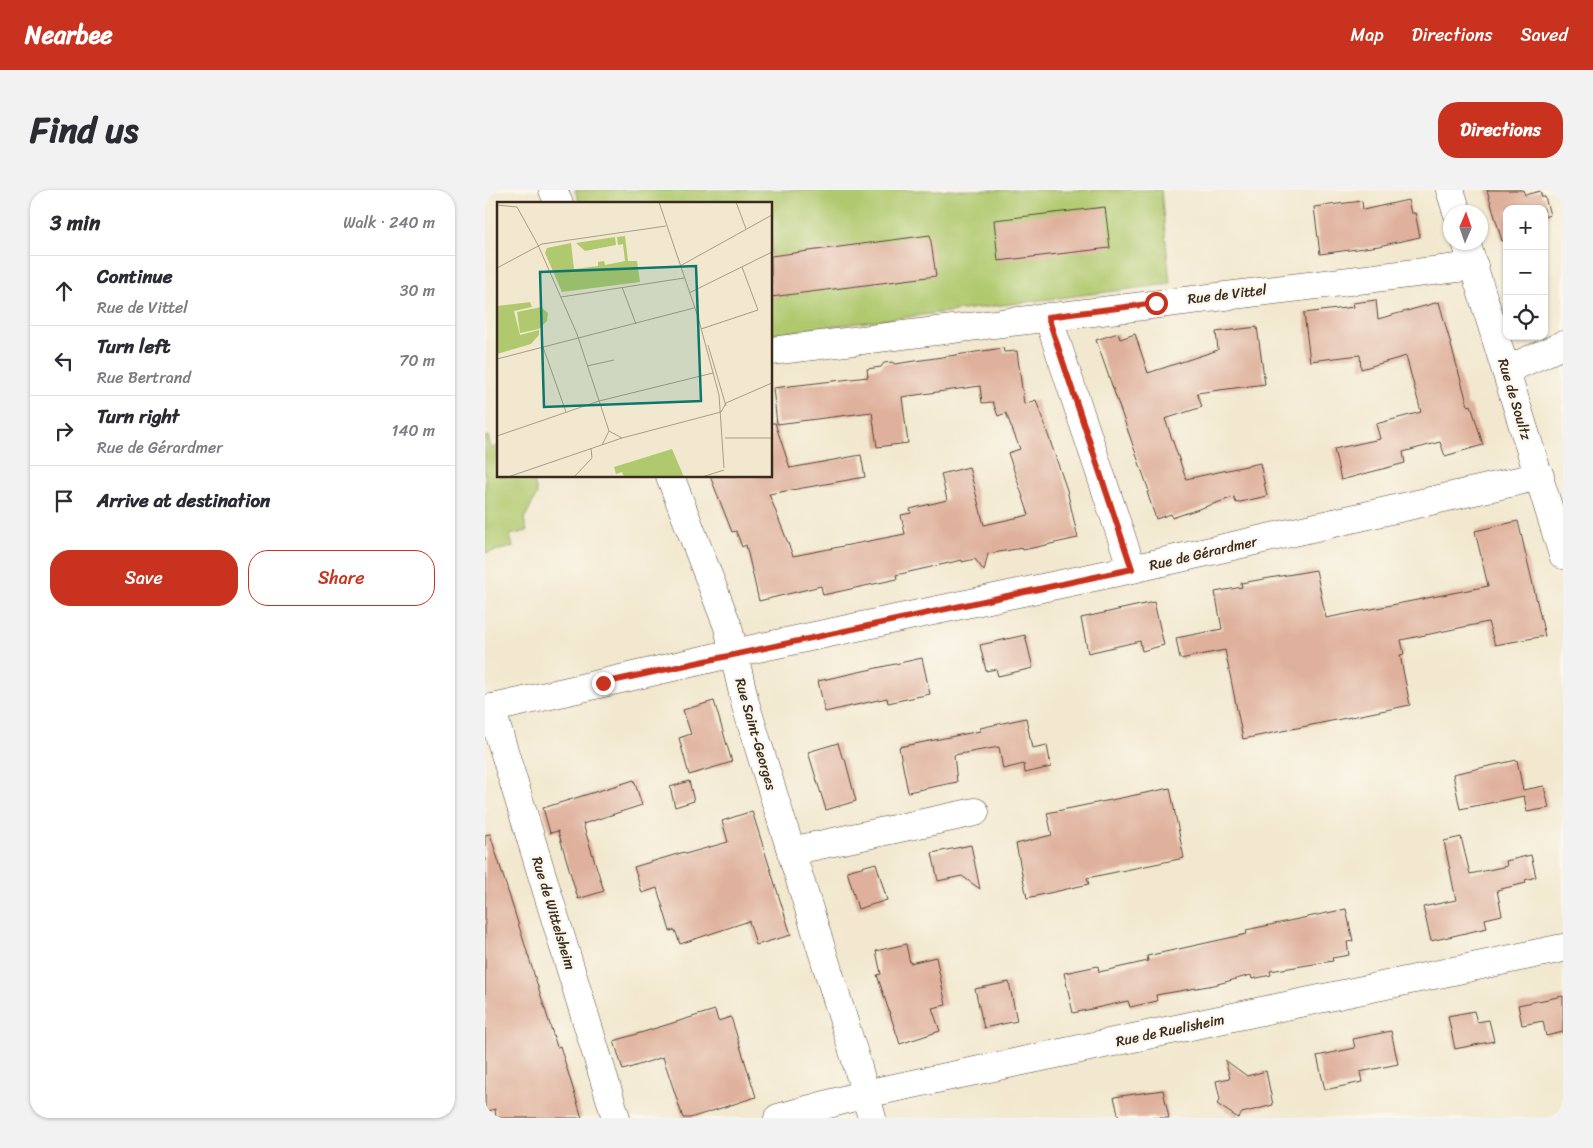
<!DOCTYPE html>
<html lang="en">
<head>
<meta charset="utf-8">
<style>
  body { margin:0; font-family:Sriracha,sans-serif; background:#f2f2f3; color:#2b2b33 }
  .controls { position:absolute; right:15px; top:15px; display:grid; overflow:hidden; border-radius:10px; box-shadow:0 1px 4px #0004 }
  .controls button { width:45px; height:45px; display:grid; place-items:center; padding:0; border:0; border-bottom:1px solid #e1e1e2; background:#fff; color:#2b2b33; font:25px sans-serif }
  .compass { position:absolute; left:958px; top:15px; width:45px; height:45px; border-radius:50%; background:#fff; box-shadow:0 1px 4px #0004; rotate:2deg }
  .stop { position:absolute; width:15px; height:15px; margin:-11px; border:4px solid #c8321e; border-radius:50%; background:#fff }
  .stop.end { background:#c8321e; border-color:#fff; box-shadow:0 1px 5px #0008 }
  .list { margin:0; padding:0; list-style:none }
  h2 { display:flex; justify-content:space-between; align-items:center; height:65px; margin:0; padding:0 20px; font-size:21px }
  h2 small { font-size:16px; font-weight:400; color:#7c7c81 }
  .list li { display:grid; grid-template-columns:32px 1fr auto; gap:15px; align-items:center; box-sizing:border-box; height:70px; padding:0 20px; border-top:1px solid #e1e1e2 }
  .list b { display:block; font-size:19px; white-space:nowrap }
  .list p { margin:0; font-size:16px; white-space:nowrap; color:#7c7c81 }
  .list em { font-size:16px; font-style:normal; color:#7c7c81 }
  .actions { display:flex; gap:10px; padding:15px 20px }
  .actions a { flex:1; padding:11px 0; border:1px solid #c8321e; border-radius:20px; text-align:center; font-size:18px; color:#c8321e }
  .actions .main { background:#c8321e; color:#fff }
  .icon { flex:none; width:28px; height:28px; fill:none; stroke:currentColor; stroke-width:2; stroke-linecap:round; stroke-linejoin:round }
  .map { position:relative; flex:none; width:1078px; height:928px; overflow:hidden; border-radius:20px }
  header { display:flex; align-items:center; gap:30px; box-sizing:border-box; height:70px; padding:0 25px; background:#c8321e; color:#fff }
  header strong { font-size:24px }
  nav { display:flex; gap:28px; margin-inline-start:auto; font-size:18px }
  .intro { display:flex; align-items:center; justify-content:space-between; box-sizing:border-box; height:120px; padding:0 30px }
  h1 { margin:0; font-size:35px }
  .button { padding:12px 22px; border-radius:20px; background:#c8321e; color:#fff; font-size:18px; font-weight:700 }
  main { display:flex; gap:30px; padding:0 30px }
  aside { flex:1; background:#fff; border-radius:20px; box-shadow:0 1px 4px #0004 }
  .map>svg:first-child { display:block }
  .green { fill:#b0c96e; stroke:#767a46 }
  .building { fill:#dfb19c }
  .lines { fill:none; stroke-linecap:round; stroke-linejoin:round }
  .minor-casing { stroke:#564639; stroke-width:29 }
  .secondary-casing { stroke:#564639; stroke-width:29 }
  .minor { stroke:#fff; stroke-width:28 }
  .secondary { stroke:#fff; stroke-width:28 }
  .route { stroke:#c8321e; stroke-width:6 }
  .labels { text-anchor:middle; stroke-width:4.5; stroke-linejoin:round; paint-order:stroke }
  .street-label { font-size:14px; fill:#3b2a1e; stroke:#fbf7ec }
  .inset-road { fill:none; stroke:#a99c88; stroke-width:1 }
  .view { fill:#0f766e; fill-opacity:0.15; stroke:#0f766e; stroke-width:2.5 }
  .inset-edge { fill:none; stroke:#3b2a1e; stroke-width:2.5 }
</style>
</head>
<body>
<header>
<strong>Nearbee</strong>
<nav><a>Map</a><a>Directions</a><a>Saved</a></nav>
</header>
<div class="intro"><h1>Find us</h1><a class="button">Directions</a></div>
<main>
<aside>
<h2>3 min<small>Walk · 240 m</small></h2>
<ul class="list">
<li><svg class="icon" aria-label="ahead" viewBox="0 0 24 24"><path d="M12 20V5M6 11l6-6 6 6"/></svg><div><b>Continue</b><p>Rue de Vittel</p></div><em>30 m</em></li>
<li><svg class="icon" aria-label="left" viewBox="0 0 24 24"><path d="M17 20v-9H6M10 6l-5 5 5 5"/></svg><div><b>Turn left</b><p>Rue Bertrand</p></div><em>70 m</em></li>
<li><svg class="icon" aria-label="right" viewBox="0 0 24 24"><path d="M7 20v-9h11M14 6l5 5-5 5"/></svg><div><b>Turn right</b><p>Rue de Gérardmer</p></div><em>140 m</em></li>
<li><svg class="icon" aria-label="arrive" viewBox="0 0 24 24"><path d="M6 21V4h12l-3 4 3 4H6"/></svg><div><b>Arrive at destination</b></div></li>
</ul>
<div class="actions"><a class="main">Save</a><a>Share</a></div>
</aside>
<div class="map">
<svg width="1078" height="928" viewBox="0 0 1078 928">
  <rect width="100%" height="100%" fill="#fbf7ec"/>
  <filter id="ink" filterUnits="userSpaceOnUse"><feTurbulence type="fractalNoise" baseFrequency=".02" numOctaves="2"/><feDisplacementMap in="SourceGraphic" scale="10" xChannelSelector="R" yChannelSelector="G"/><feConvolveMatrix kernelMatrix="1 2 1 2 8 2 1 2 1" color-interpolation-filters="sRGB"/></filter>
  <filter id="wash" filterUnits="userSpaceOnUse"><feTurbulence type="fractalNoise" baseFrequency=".0096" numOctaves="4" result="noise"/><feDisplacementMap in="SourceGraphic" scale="20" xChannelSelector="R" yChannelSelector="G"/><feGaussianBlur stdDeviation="1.12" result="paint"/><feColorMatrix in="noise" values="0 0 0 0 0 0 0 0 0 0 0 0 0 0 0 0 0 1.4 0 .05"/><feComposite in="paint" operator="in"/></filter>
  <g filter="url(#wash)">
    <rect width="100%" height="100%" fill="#f2e8cf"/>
    <!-- green -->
    <g class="green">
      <path d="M90 0H676L685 94 286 144V14H95Z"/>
      <path d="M3 246 6 258 14 256V286H48L52 304 39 329 42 341 25 345 28 357 0 363V247Z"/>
    </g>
    <g id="blocks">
      <!-- building -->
      <g class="building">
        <path d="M1002 0H1038L1040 5 1055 1 1057 7H1060L1065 25 1059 27V19H1022V49L1017 51Z"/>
        <path d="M923 10 926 23H930L935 47 894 56 835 64 829 17 877 11 878 20Z"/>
        <path d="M620 17 625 58 513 71 509 30Z"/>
        <path d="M445 45 451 86 286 107V66Z"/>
        <path d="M891 110 893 129 954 112 983 216 986 215 998 255 960 266 955 252 918 262 920 273 856 290 849 259 895 249 891 234 936 222 921 166 876 179 875 165 825 171 819 123 869 117 868 113Z"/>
        <path d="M772 137 780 194 712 203 717 217 680 229 701 289 775 273 782 306 751 313 749 307 687 328 686 324 671 329 662 302 664 301 611 150 633 143 635 149 650 144 663 183 733 160 731 142Z"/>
        <path d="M518 158 519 162 532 161 539 214 551 210 582 300 593 348 538 360 537 358 503 364 499 381 490 369 477 372V370L411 385 412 389 338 405 336 396 274 411 261 355 257 357 251 341 247 342 225 286H286V233H290L305 278 376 265 380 287 284 304 308 366 420 344 416 325 426 323 425 319 462 310 456 284 484 277 499 335 544 325 523 263 535 259 521 223 513 226 508 212 497 213 495 196 417 207 423 253 392 257 387 222 292 234 288 198 383 187 382 179 396 177 399 173 407 172 410 174Z"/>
        <path d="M1033 331 1060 446 1010 455 1003 432 916 450 919 464 915 465 925 515 758 549 740 460 695 469 691 448 737 439 730 402 757 397 756 393 831 380 841 428 1003 396 990 341Z"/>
        <path d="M669 412 679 455 657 461 655 451 603 463 596 428Z"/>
        <path d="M540 445 548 478 513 486 511 479 501 481 495 455Z"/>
        <path d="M437 468 445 504 403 513 402 508 340 522 333 491Z"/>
        <path d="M229 511 247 572 204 585 194 548 206 544 198 520Z"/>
        <path d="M541 528 547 558 562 555 566 577 540 583 539 574 518 579 514 557 469 565 472 592 423 602 414 557 495 541V538Z"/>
        <path d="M353 553 357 567 360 569 371 611 341 620 323 562Z"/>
        <path d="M1032 570 1038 600 1059 596 1064 618 1042 622 1039 606 975 619 968 584Z"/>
        <path d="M149 590 157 615 98 634 119 701 93 709 73 641 65 643 58 618Z"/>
        <path d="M204 591 209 611 190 617 185 597Z"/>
        <path d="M685 598 699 668 602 688 604 694 542 708 531 654 567 645 562 623Z"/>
        <path d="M267 621 306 745 271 755 264 731 195 754 190 740 185 741 172 698 157 703 149 677 199 662 200 664 243 652 237 631Z"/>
        <path d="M5 644 72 857 75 856 97 928H11L10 919 0 922V645Z"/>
        <path d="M976 647 985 684 1022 676 1021 671 1046 665 1051 687 1040 690 1041 693 1012 700 1017 725 1000 729 1002 738 946 751 938 717 971 710 959 651Z"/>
        <path d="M486 655 495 699 477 686 453 691 447 663Z"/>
        <path d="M391 673 402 710 373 719 362 681Z"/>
        <path d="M861 719 868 751 862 752 864 765 847 768 848 771 785 781 786 785 767 789 766 785 729 795 671 805 672 811 645 817 643 811 588 823 579 783 613 776 614 782 663 771 662 766 762 744 761 740Z"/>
        <path d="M421 754 425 773 451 767 461 815 447 818 455 841 415 854 392 785 396 784 391 761Z"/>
        <path d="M524 792 532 831 499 838 490 799Z"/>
        <path d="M1078 806V842L1061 846 1058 831 1037 835 1033 815Z"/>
        <path d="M230 820 233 831 246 827 271 907 205 928H198L178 867 138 880 129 851Z"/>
        <path d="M989 821 992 832 1004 830 1009 851 970 859 963 826Z"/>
        <path d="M906 841 913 874 875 882 877 892 840 900 832 866 870 858 868 849Z"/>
        <path d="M740 870 762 886 781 881 788 915 757 923 753 928 732 914 735 909 731 891 745 888Z"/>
        <path d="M678 900 684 928H634L629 907Z"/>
      </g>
    </g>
  </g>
  <g filter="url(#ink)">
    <use href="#blocks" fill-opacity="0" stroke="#564639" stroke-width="1"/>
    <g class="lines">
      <!-- minor casing -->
      <g class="minor-casing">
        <g id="minor">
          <path d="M68 0 74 14"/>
          <path d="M563 127 647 379"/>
          <path d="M286 161 989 76"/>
          <path d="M1021 180 1078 155"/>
          <path d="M185 286 243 437 260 513 370 867 387 928"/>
          <path d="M6 518 131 928"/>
          <path d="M0 520 249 463 647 379 1055 286"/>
          <path d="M306 661 490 622"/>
          <path d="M293 928 380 904 1078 758"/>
        </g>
      </g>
      <!-- secondary casing -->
      <g class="secondary-casing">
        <g id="secondary">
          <path d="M965 0 972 22"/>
          <path d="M981 52 1078 365"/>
        </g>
      </g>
      <!-- minor -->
      <use href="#minor" class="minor"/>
      <!-- secondary -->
      <use href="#secondary" class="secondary"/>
    </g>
  </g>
  <g class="lines" filter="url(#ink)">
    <!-- route -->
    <path class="route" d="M118 493 647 379 563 127 671 113"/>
  </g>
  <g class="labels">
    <!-- street labels -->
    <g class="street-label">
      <text transform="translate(742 104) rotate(-7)" y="5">Rue de Vittel</text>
      <text transform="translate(1030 209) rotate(73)" y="5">Rue de Soultz</text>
      <text transform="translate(718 363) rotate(-13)" y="5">Rue de Gérardmer</text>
      <text transform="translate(271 544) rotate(74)" y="5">Rue Saint-Georges</text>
      <text transform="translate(69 723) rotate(73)" y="5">Rue de Wittelsheim</text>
      <text transform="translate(685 840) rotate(-12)" y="5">Rue de Ruelisheim</text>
    </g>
  </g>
  <!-- overview -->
  <g transform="translate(12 12)">
    <rect width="275" height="275" fill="#f2e8cf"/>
    <path d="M128 34 131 59H140L143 80 65 90 48 51 50 46 74 41 77 67 101 64V60L107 59 108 63 128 59 126 42 121 43 120 35ZM118 35 119 43 88 49 79 41ZM33 100 35 105 17 109 23 133 42 128V133L34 142 0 152V104ZM44 105 51 111 50 119 42 127 23 131 20 110ZM175 247 187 275H127L125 270 119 272 117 265Z" fill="#b0c96e"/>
    <path class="inset-road" d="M162 0 201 115 222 193 227 266M239 0 249 27M0 3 20 5 41 43 80 132 112 229 125 236M183 64 275 13M0 66 45 42 169 24M125 85 139 122M192 91 275 50M64 95 187 76M204 127 261 108 245 65M211 143 229 204M46 145 69 210M0 157 197 106M90 164 117 158M0 234 102 199 216 171M228 236H275M105 243 112 229M11 275 125 236 224 210 229 201 275 181M77 275 95 256 94 246M205 275 227 268"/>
    <path class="view" d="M199 64 204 199 47 205 43 70Z"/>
    <rect width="275" height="275" class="inset-edge"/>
  </g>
</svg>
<div class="controls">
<button>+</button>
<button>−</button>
<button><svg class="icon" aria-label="locate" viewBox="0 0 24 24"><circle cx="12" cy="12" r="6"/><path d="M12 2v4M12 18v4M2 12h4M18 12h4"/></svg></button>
</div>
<svg class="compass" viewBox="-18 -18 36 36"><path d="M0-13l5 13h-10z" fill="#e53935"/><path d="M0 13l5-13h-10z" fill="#7c7c81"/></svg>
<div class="stop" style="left:671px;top:113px"></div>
<div class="stop end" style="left:118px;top:493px"></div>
</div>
</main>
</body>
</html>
